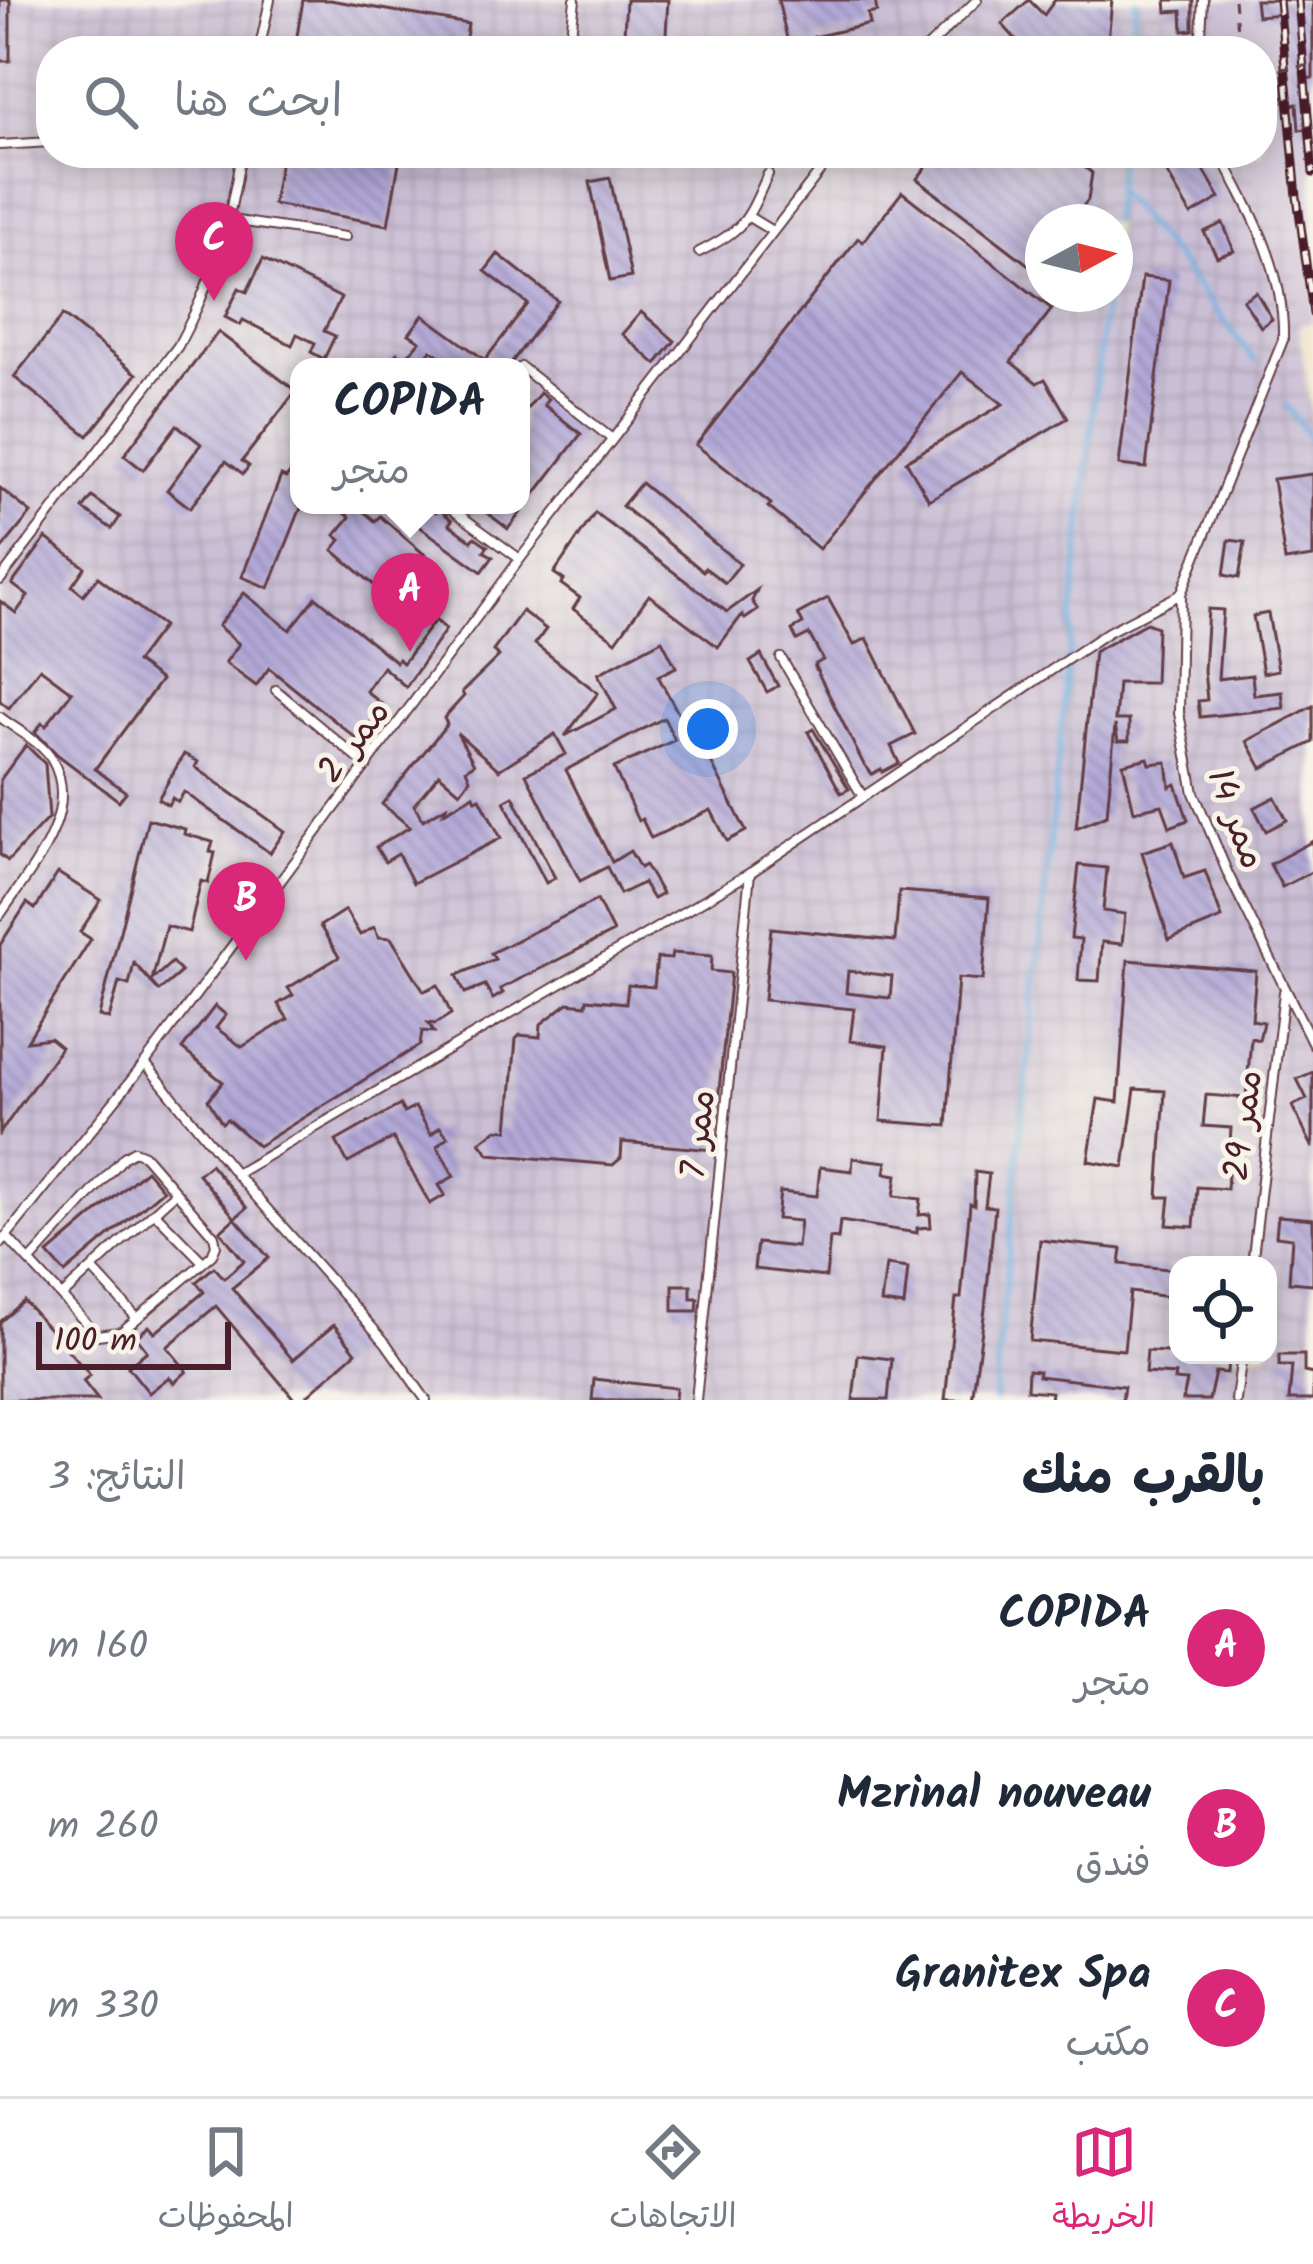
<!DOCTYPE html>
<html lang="ar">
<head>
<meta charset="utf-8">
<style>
  body { margin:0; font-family:Kalam,"Playpen Sans Arabic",sans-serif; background:#f6f6f7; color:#1f2937; direction:rtl }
  .controls { position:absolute; right:36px; bottom:36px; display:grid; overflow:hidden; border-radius:24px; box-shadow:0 6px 30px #0003 }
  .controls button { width:108px; height:108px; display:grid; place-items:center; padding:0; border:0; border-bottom:3px solid #e0e1e3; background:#fff; color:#1f2937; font:60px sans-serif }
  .compass { position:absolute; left:1025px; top:204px; width:108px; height:108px; border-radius:50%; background:#fff; box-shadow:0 6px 30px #0003; rotate:83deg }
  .scale { position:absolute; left:36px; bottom:30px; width:195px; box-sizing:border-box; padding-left:12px; border:6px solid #4a1f2b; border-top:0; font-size:33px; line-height:42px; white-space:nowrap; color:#4a1f2b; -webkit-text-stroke:9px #f7f3e8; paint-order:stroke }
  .you { position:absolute; left:708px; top:729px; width:42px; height:42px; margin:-30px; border:9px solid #fff; border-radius:50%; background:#1a73e8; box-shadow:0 0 0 18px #1a73e833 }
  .badge { display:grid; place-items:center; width:78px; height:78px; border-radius:50%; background:#db2777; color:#fff; font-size:39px; font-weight:700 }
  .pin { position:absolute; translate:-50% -99px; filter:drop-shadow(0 3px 6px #0008) }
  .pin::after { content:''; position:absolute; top:63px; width:42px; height:36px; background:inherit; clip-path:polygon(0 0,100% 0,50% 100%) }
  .popup { position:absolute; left:290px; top:358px; width:240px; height:156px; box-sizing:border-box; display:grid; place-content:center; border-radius:24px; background:#fff; filter:drop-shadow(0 3px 9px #0005); font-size:39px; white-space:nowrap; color:#747a83 }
  .popup b { font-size:45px; color:#1f2937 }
  .popup::after { content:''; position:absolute; left:50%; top:100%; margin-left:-24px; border:24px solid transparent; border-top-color:#fff }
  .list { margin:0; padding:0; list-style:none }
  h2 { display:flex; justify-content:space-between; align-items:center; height:156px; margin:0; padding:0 48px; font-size:51px }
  h2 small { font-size:39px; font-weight:400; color:#747a83 }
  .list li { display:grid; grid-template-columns:78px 1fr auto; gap:36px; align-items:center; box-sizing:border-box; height:180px; padding:0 48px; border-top:3px solid #e0e1e3 }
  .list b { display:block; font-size:45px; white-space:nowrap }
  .list p { margin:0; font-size:39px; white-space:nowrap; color:#747a83 }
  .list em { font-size:39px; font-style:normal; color:#747a83 }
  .icon { flex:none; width:66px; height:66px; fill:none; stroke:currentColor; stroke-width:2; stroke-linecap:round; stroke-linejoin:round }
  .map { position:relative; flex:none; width:1313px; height:1400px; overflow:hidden; direction:ltr }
  .search { position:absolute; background:#fff; box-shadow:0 6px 30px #0003; left:36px; right:36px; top:36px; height:132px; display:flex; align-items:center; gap:30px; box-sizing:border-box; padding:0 42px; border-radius:48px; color:#747a83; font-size:45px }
  .sheet { height:696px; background:#fff }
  nav { display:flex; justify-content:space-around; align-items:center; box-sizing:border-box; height:168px; border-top:3px solid #e0e1e3; background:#fff; font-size:33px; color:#747a83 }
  nav a { display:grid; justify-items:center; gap:6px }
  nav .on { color:#db2777 }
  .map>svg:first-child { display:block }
  .industrial { fill:url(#industrial-grid); fill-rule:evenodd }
  .railway { fill:#cbbfd5 }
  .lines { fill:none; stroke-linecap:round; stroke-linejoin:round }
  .stream { stroke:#6bb3e3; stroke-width:4.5 }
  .building { fill:url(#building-back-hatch); fill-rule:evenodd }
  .lane-casing { stroke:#633d44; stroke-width:12 }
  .path { stroke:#633d44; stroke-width:3; stroke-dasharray:9 9; stroke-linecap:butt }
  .lane { stroke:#fff; stroke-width:8 }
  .rail-casing { stroke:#4a1f2b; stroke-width:9 }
  .rail { stroke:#f7f3e8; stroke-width:4.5; stroke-dasharray:14; stroke-linecap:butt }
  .path-bridge { stroke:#633d44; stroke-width:3; stroke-dasharray:9 9; stroke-linecap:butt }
  .labels { text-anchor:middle; stroke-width:10; stroke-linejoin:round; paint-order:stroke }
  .street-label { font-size:36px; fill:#4a1f2b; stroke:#f7f3e8 }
</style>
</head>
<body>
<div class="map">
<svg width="1313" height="1400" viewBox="0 0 1313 1400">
  <defs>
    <pattern id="industrial-grid" width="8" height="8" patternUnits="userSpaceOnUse" patternTransform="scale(3)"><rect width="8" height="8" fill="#cbbfd5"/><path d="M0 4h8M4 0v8" fill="none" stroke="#b0a4b7"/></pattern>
    <pattern id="building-back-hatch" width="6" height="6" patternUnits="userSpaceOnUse" patternTransform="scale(3)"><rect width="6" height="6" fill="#b2a8d8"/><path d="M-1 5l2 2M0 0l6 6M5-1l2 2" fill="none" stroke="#9388af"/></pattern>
  </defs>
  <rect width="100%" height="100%" fill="#f7f3e8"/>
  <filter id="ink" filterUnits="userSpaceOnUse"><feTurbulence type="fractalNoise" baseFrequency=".00833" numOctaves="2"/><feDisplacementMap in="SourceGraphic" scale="24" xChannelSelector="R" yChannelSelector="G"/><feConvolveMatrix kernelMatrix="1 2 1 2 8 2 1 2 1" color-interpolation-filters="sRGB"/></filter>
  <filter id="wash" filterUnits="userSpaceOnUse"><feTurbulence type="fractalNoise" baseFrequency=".004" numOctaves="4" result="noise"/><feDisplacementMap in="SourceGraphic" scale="48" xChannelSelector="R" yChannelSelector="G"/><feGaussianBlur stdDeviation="2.7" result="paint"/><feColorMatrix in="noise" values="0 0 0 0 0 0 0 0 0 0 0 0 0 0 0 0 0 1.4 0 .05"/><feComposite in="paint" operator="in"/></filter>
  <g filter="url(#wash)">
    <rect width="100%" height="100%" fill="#f2e7cf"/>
    <!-- industrial -->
    <path class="industrial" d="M0 0H1221L1218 51H51V153H1236L1285 219 1290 220 1300 266 1299 325 1313 435V1400H0ZM1043 222H1115V294H1043ZM299 367H521V505H299ZM1178 1265H1268V1355H1178Z"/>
    <!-- railway -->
    <path class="railway" d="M1221 0H1313V322L1299 324V266L1290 220 1285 219 1236 153H1262V51H1218Z"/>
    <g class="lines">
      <!-- stream -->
      <g class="stream">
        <path d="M1131 51 1136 0"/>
        <path d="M1116 190 1176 259 1255 361"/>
        <path d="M1112 222 1120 153"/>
        <path d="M1286 405 1313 442"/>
        <path d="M994 1400 1105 294"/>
      </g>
    </g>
    <g id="blocks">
      <!-- building -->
      <g class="building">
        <rect x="0" y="0" width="10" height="61"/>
        <path d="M303 0H330L468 24 464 51H346L296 42Z"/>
        <path d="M626 0H668L665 51H623Z"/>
        <path d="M778 0H875L877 12 868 14 870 24 814 37 817 51H790Z"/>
        <path d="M1029 0 1044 15 1055 0H1112L1107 51H1016L1021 45 1002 24Z"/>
        <path d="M1166 0H1193V30L1183 31 1182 11 1167 12Z"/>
        <path d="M1255 0H1313V78L1304 79 1309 129 1299 130 1297 104 1292 105 1282 14 1257 16Z"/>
        <path d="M282 153H340L399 163 388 225 273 204Z"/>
        <path d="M937 153H1067L1092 173 1088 200 1071 222H1043V276L917 179Z"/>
        <path d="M1168 153H1194L1220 198 1191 215 1159 159Z"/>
        <path d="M610 178 631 277 610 281 590 182Z"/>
        <path d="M902 192 1052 309 1011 362 1037 383 1045 379 1068 418 929 500 906 461 1003 404 962 372 819 549 768 507 771 504 696 445 858 238 863 242Z"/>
        <path d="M1223 223 1234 251 1217 257 1204 232Z"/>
        <path d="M498 254 558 301 508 367H456L431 350 417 367H385L397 353 405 359 420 341 409 334 423 315 485 360 528 304 485 271Z"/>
        <path d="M263 259 341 298 324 331 335 336 324 359 311 352 315 343 297 334 292 345 243 320 240 325 225 317 239 288 247 292Z"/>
        <path d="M1142 277 1169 280 1146 468 1119 465Z"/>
        <path d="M1256 292 1272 319 1261 327 1243 300Z"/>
        <path d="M641 312 675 341 656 364 622 334Z"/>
        <path d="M63 315 137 374 88 436 14 377Z"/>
        <path d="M218 332 296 391 242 461 249 466 243 474 226 461 190 508 167 490 201 444 177 425 143 470 124 455Z"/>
        <path d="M540 393 548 399 544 405 581 434 508 529 477 505H521V416Z"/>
        <path d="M299 462V505H302L269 588 242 577 281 476 286 478Z"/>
        <path d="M1313 474V557L1285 561 1273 479Z"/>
        <path d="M641 483 740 564 725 583 705 568 703 571 622 506Z"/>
        <path d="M0 488 31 513 0 551Z"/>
        <path d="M92 497 120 517 112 529 83 509Z"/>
        <path d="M335 505H356L375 521 380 516 432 561 396 604 333 550 341 540 335 535 350 517Z"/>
        <path d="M424 505 436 512 438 508 452 520 449 524 472 541 475 537 488 546 484 551 493 557 482 572 412 521Z"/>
        <path d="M595 513 727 612 757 590 752 601 758 610 745 619 742 615 718 647 649 595 616 641 573 609 580 598 561 584 564 580 554 573Z"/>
        <path d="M46 538 85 567 72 586 83 595 98 577 163 626 136 662 161 680 95 769 126 792 119 801 58 755 35 732 42 723 46 726 72 692 40 668 9 708 0 701V601L16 613 28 596 12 584Z"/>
        <path d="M1229 540 1245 542 1239 578 1224 575Z"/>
        <path d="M244 593 290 630 316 597 396 662 398 659 403 663 435 620 446 629 406 687 383 667 366 691 384 706 357 739 269 668 256 686 225 663 239 644 218 626Z"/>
        <path d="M828 598 854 645 867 638 915 734 891 746 899 763 882 772 881 769 872 774 863 763 814 665 823 660 809 634 797 640 792 630 803 624 798 614Z"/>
        <path d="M1208 609 1223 610 1218 679 1252 675 1254 695 1282 692 1284 708 1200 717 1198 701 1207 700 1204 671Z"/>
        <path d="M522 611 546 629 535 644 598 693 565 736 616 709 598 674 662 640 676 667 658 676 685 726 691 723 746 831 727 841 711 810 651 838 642 819 638 821 614 768 675 740 664 718 566 770 612 862 630 851 640 868 645 865 662 894 653 899 643 883 620 894 607 867 580 881 526 774 566 754 555 734 499 770 457 733 474 764 466 769 470 779 460 792 439 774 414 805 423 820 447 806 444 812 474 795 476 800 480 798 501 838 413 883 398 854 385 862 376 847 410 827 382 804 447 724 444 718 464 696 462 692 499 656 493 651Z"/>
        <path d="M1268 613 1278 670 1263 673 1253 616Z"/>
        <path d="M1146 623 1157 627 1155 683H1118L1115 720H1129V741H1118L1115 725 1107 815 1076 828 1094 652Z"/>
        <path d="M761 655 778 686 767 692 750 662Z"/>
        <path d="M1313 706V742L1262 768 1247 741Z"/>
        <path d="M813 729 849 789 841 793 808 732Z"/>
        <path d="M26 745 45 764 49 817 8 861 0 855V780Z"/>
        <path d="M184 754 198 762 195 767 285 831 270 853 184 792 178 802 172 798 168 805 158 799Z"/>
        <path d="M1148 758 1150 764 1167 762 1170 787 1176 784 1188 820 1170 827 1162 805 1134 811 1123 764Z"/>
        <path d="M513 796 555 878 546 883 504 801Z"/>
        <path d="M1275 797 1287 820 1266 831 1254 808Z"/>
        <path d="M148 819 185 829 184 834 213 842 210 852 215 853 208 883 201 881 189 932 166 926 152 980 172 962 181 972 159 991 134 963 129 985 119 982 109 1019 99 1016Z"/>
        <path d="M1313 841V871L1282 887 1270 864Z"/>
        <path d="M1173 842 1184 878 1205 871 1222 918 1169 940 1142 852Z"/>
        <path d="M1079 865 1107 868 1103 911 1125 914 1122 944 1102 942 1099 981 1078 980 1081 939 1071 938Z"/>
        <path d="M58 873 101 900 80 932 91 939 27 1041 50 1038 61 1047 0 1133V945L27 903 35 909Z"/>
        <path d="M899 891 989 898 983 980 958 978 947 1126 881 1121 887 1046 850 1041 854 1009 764 1000 771 928 895 941ZM848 971 892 976 890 998 846 993Z"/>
        <path d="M597 900 613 932 500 989 503 993 493 999 485 985 465 993 457 975 495 959 491 953Z"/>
        <path d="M345 910 360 935 374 927 379 937 391 938 424 991 438 985 451 1014 435 1024 428 1023 434 1032 422 1031 420 1045 258 1146 227 1119 222 1123 208 1100 223 1082 182 1049 215 1006 226 1015 216 1028 242 1047 288 1019 278 1004 293 995 288 988 339 957 320 926Z"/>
        <path d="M672 953 712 956 711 971 731 973 713 1150 622 1142 621 1158 613 1165 489 1154 480 1142 497 1129 508 1130 516 1039 520 1035 540 1037 541 1024 568 1003 586 1005 587 999 626 1003 628 985 654 987 657 958 671 959Z"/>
        <path d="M1128 960 1256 971 1252 1020 1263 1022 1259 1040 1251 1038 1246 1098 1206 1095 1203 1126 1231 1128 1227 1189 1197 1187 1194 1227 1167 1225 1170 1197H1158L1165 1091 1135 1089 1124 1167 1088 1161 1098 1099 1118 1102Z"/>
        <path d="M1313 1072V1148L1292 1106 1307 1099 1297 1079Z"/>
        <path d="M400 1105 404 1113 415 1107 431 1134 440 1127 448 1137 437 1146 454 1176 439 1185 445 1195 430 1204 393 1138 348 1163 336 1141Z"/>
        <path d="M853 1158 887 1162 885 1173 897 1175 894 1196 921 1199 919 1215 930 1214 931 1227 917 1228V1233L840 1221 838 1239 830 1238 826 1277 754 1269 757 1243 797 1247 800 1221 777 1219 780 1192 817 1196 820 1167 852 1171Z"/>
        <path d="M210 1164 247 1208 235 1218 198 1174Z"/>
        <path d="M146 1170 163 1190 65 1273 48 1254Z"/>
        <path d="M975 1172 989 1174 985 1206 995 1207 985 1309 972 1400H945L956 1298H961L970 1204 974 1205Z"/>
        <path d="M1278 1216 1313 1219V1284L1289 1282 1292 1238 1276 1236Z"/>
        <path d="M235 1218 269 1258 232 1288 293 1360 334 1325 356 1352 302 1400H295L216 1306 167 1347 187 1371 174 1383 169 1377 149 1393 128 1367 147 1351 136 1337 149 1326 155 1333 204 1292 196 1282 214 1267 224 1278 244 1261 220 1231Z"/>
        <path d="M1040 1240 1122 1249 1120 1264 1178 1270V1298L1130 1292 1124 1350 1030 1341Z"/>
        <path d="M886 1265 908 1268 904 1306 881 1303Z"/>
        <path d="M673 1285H691V1298H698L697 1311H673Z"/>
        <path d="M24 1301 90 1375 83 1381 98 1400H0V1322Z"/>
        <path d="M1147 1351 1228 1355 1227 1373 1215 1372 1209 1400H1183L1187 1381 1174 1380 1175 1375 1145 1373Z"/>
        <path d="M858 1355 892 1359 888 1400H853Z"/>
        <path d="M1279 1355H1304V1372L1313 1374V1400H1289L1292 1366H1279Z"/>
        <path d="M1028 1370 1039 1371 1038 1376 1124 1386 1122 1400H1050L1051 1392 1027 1390Z"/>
        <path d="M594 1379 676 1388 675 1400H592Z"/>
      </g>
    </g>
  </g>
  <g filter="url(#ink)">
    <use href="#blocks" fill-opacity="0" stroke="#633d44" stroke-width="3"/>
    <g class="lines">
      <!-- lane casing -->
      <g class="lane-casing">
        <g id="lane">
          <path d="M259 51 270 0"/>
          <path d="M569 51 575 0"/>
          <path d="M924 51 977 0"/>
          <path d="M1200 51 1203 0"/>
          <path d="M0 145 51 142"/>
          <path d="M1220 153C1252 213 1285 270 1283 340L1181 594 1179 713 1194 793 1228 874 1313 1044"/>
          <path d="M749 217 772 231"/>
          <path d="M231 220 345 237"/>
          <path d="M699 252C746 228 747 221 768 174"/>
          <path d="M521 367 612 439"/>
          <path d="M446 505 520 559"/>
          <path d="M0 580 178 346C213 281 230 226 241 153"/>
          <path d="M781 658 863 797"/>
          <path d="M276 690 367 766"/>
          <path d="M0 717C15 729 43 743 52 760 83 813 28 873 0 915"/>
          <path d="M145 1063 236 1174 385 1342 426 1400"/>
          <path d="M236 1174 750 873 1108 632 1181 594"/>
          <path d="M154 1212 203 1262"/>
          <path d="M6 1236 97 1335 121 1332 212 1255 216 1245 214 1236 144 1155 134 1151 124 1157 30 1261"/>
          <path d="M0 1244 145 1063 520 559 834 153"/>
          <path d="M1252 1265 1284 992"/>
          <path d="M92 1269 137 1318"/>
          <path d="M62 1296 176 1192"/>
          <path d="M696 1400 750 873"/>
          <path d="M1236 1400 1242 1355"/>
        </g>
      </g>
      <!-- path -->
      <path class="path" d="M1234 0 1239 51"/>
      <!-- lane -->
      <use href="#lane" class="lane"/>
      <!-- rail casing -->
      <g class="rail-casing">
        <g id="rail">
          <path d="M1279 0 1297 197 1313 314"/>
          <path d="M1298 0 1313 173"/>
        </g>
      </g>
      <!-- rail -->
      <use href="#rail" class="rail"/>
      <!-- path-bridge -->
      <path class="path-bridge" d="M1262 71 1313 65"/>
    </g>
  </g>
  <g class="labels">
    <!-- street labels -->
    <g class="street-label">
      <text transform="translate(352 740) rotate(-53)" y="13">ممر 2</text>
      <text transform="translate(1238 818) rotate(69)" y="13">ممر 14</text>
      <text transform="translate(1241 1125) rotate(-83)" y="13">ممر 29</text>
      <text transform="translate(696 1134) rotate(-84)" y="13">ممر 7</text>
    </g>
  </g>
</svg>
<div class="controls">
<button><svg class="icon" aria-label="locate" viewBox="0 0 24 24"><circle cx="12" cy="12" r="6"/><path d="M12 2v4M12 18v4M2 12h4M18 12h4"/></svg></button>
</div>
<svg class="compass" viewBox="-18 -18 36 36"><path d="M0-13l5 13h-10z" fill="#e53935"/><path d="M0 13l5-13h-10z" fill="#747a83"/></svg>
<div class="scale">100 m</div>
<div class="you"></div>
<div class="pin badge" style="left:410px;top:652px">A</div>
<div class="popup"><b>COPIDA</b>متجر</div>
<div class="pin badge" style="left:246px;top:961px">B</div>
<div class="pin badge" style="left:214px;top:301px">C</div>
<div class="search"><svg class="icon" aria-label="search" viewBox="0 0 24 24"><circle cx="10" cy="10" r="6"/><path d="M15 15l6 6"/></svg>ابحث هنا</div>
</div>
<section class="sheet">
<h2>بالقرب منك<small>النتائج: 3</small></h2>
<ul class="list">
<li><span class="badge">A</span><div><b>COPIDA</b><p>متجر</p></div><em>160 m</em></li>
<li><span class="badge">B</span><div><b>Mzrinal nouveau</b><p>فندق</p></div><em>260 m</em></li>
<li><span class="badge">C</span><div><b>Granitex Spa</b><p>مكتب</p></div><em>330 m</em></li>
</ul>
</section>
<nav>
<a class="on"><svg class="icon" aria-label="map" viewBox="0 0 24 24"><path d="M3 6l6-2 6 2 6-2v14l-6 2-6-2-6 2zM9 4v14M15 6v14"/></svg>الخريطة</a>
<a><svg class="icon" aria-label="directions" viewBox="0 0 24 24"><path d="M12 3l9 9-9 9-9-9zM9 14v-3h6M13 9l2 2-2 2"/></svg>الاتجاهات</a>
<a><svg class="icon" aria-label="saved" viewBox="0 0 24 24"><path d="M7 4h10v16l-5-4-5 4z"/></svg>المحفوظات</a>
</nav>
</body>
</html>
